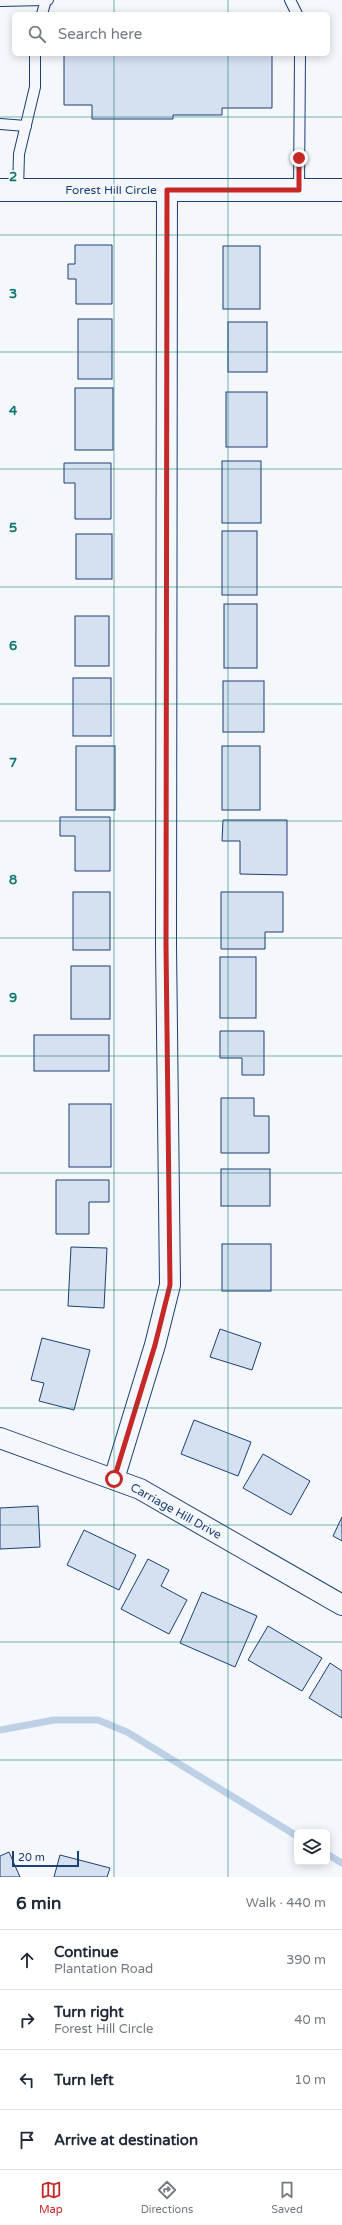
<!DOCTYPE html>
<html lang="en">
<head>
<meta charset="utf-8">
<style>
  body { margin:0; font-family:"Varela Round",sans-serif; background:#f2f2f3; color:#1f2937 }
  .controls { position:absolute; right:12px; bottom:12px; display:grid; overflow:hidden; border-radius:6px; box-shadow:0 2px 10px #0003 }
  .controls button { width:36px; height:36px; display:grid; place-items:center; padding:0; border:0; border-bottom:1px solid #e0e1e3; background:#fff; color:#1f2937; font:20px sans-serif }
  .scale { position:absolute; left:12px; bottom:10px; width:67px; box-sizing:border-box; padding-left:4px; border:2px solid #1d3f73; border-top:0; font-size:11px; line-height:14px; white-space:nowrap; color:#1d3f73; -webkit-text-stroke:3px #f4f7fb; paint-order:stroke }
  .stop { position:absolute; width:12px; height:12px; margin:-9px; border:3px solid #c62828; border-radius:50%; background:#fff }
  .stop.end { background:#c62828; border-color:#fff; box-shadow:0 1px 4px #0008 }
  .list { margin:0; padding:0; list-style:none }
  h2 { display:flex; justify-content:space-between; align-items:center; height:52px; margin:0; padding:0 16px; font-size:17px }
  h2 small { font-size:13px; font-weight:400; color:#747a83 }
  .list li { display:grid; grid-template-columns:26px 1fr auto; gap:12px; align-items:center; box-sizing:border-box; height:60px; padding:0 16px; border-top:1px solid #e0e1e3 }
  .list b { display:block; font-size:15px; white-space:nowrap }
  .list p { margin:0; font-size:13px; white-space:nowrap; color:#747a83 }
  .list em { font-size:13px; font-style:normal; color:#747a83 }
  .icon { flex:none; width:22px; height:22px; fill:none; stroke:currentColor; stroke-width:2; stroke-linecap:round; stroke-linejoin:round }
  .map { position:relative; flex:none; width:342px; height:1877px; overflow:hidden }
  .search { position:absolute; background:#fff; box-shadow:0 2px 10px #0003; left:12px; right:12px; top:12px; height:44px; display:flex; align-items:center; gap:10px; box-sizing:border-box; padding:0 14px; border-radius:6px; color:#747a83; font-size:15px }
  .sheet { height:292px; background:#fff }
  nav { display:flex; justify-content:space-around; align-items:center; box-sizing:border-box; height:56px; border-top:1px solid #e0e1e3; background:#fff; font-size:11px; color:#747a83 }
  nav a { display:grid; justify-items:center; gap:2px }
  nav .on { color:#c62828 }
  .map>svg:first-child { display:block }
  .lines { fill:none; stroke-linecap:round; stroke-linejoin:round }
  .stream { stroke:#bed0e5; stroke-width:7 }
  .building { fill:#d5e0f0; stroke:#1d3f73 }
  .lane-casing { stroke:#1d3f73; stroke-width:12 }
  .street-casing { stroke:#1d3f73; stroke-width:22 }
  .secondary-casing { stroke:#1d3f73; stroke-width:24 }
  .lane { stroke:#f4f7fb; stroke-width:10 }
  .street { stroke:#f4f7fb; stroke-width:20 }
  .secondary { stroke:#f4f7fb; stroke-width:22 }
  .route { stroke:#c62828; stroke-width:5 }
  .grid { fill:none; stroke:#0f766e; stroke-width:1; stroke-opacity:0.55 }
  .labels { text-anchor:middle; stroke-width:3; stroke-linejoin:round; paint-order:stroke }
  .street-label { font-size:12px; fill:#1d3f73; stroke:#f4f7fb }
  .grid-label { font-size:13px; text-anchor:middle; font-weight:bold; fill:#0f766e; stroke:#f4f7fb; stroke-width:3; stroke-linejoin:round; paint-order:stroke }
</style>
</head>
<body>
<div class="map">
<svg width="342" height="1877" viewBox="0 0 342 1877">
  <rect width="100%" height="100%" fill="#f4f7fb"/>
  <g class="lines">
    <!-- stream -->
    <g class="stream">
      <path d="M0 1730 54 1720H98L127 1732 297 1836"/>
      <path d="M327 1854 342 1863"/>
    </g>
  </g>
  <!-- building -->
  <g class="building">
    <path d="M64 54H272V108H222V115H173V119H92V105H64Z"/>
    <path d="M75 245H112V304H76V279H68V264H75Z"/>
    <rect x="223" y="246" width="37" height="63"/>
    <rect x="78" y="319" width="34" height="60"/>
    <rect x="228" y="322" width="39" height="50"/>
    <rect x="75" y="388" width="38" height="62"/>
    <rect x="226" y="392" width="41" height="55"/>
    <rect x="222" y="461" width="39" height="62"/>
    <path d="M64 463H111V519H75V483H64Z"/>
    <rect x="222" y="531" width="35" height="64"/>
    <rect x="76" y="534" width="36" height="45"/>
    <rect x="224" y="604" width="33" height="64"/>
    <rect x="75" y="616" width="34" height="50"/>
    <rect x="73" y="678" width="38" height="58"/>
    <rect x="223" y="681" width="41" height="51"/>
    <rect x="76" y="746" width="39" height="64"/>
    <rect x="222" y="746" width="38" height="64"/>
    <path d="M60 817H110V871H75V836H60Z"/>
    <path d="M223 820H287V875L240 874V841H222Z"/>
    <rect x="73" y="892" width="37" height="58"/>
    <path d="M221 892H283V932H265V949H221Z"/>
    <rect x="220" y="957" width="36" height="61"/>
    <rect x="71" y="966" width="39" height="53"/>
    <path d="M220 1031H264V1075H242V1058H220Z"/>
    <rect x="34" y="1035" width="75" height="36"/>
    <path d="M221 1098H254V1116H269V1153H221Z"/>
    <rect x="69" y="1104" width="42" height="63"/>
    <rect x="221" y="1169" width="49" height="37"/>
    <path d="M56 1180H109V1202H89V1234H56Z"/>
    <rect x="222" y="1244" width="49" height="47"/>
    <path d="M71 1247 107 1248 104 1308 68 1306Z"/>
    <path d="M220 1329 261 1343 252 1370 210 1357Z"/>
    <path d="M42 1338 90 1350 74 1410 39 1401 44 1383 31 1380Z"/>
    <path d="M194 1420 251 1442 238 1476 181 1454Z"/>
    <path d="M263 1454 310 1481 291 1515 243 1488Z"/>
    <path d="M38 1506 40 1547 0 1549V1508Z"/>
    <path d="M342 1517V1541L333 1536Z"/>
    <path d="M84 1530 136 1555 119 1590 67 1565Z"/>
    <path d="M148 1559 169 1570 161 1586 187 1600 169 1634 121 1609Z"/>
    <path d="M202 1592 257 1616 235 1667 180 1643Z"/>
    <path d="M268 1626 322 1658 302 1691 248 1660Z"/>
    <path d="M330 1663 342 1671V1718L309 1698Z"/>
    <path d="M9 1852 20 1877H0V1856Z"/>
    <path d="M60 1855 110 1868 107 1877H54Z"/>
  </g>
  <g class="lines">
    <!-- lane casing -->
    <g class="lane-casing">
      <g id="lane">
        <path d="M290 0 297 14"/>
        <path d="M0 1 46 0"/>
        <path d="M42 14 46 0H48"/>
        <path d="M0 124 26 126"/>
        <path d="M18 190 19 154 35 87V54"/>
        <path d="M299 190 300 54"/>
      </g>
    </g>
    <!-- street casing -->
    <g class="street-casing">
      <g id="street">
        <path d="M0 1438 140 1489 342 1605"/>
        <path d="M114 1479 155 1345 170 1285 166 945 167 190"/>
      </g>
    </g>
    <!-- secondary casing -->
    <g class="secondary-casing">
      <path id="secondary" d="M0 190H342"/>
    </g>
    <!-- lane -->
    <use href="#lane" class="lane"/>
    <!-- street -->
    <use href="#street" class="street"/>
    <!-- secondary -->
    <use href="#secondary" class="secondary"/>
  </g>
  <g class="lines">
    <!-- route -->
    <path class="route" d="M114 1479 155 1345 170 1285 166 945 167 190H299V158"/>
  </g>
  <!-- grid -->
  <path class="grid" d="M114 0V14M228 0V14M114 54V1877M228 54V1877M0 117H342M0 235H342M0 352H342M0 469H342M0 587H342M0 704H342M0 821H342M0 938H342M0 1056H342M0 1173H342M0 1290H342M0 1408H342M0 1525H342M0 1642H342M0 1760H342"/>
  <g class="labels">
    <!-- street labels -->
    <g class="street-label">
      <text x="111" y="194">Forest Hill Circle</text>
      <text transform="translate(176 1511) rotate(29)" y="4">Carriage Hill Drive</text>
    </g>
  </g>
  <g class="grid-label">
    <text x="13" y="181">2</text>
    <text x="13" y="298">3</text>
    <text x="13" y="415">4</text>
    <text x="13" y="532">5</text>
    <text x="13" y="650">6</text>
    <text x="13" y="767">7</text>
    <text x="13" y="884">8</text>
    <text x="13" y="1002">9</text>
  </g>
</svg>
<div class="controls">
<button><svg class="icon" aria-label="layers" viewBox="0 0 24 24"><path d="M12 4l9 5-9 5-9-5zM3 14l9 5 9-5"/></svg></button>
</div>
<div class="scale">20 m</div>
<div class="stop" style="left:114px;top:1479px"></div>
<div class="stop end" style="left:299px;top:158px"></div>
<div class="search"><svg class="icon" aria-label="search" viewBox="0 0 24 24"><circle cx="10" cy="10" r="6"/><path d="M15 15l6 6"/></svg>Search here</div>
</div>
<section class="sheet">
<h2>6 min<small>Walk · 440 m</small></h2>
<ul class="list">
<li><svg class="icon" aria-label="ahead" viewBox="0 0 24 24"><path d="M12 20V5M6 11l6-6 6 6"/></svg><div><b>Continue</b><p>Plantation Road</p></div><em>390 m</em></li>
<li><svg class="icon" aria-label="right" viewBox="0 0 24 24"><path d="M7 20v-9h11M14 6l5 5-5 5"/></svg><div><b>Turn right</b><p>Forest Hill Circle</p></div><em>40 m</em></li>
<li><svg class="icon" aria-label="left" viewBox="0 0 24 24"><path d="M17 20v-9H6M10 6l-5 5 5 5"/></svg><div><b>Turn left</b></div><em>10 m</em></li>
<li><svg class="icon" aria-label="arrive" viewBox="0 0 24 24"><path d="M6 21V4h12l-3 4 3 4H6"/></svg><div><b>Arrive at destination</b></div></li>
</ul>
</section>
<nav>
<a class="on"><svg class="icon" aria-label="map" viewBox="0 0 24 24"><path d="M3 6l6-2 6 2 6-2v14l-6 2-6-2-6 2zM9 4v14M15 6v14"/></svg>Map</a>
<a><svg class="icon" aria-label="directions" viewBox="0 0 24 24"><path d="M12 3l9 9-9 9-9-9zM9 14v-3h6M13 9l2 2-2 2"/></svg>Directions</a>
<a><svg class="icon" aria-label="saved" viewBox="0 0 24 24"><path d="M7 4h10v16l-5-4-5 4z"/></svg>Saved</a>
</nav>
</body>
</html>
